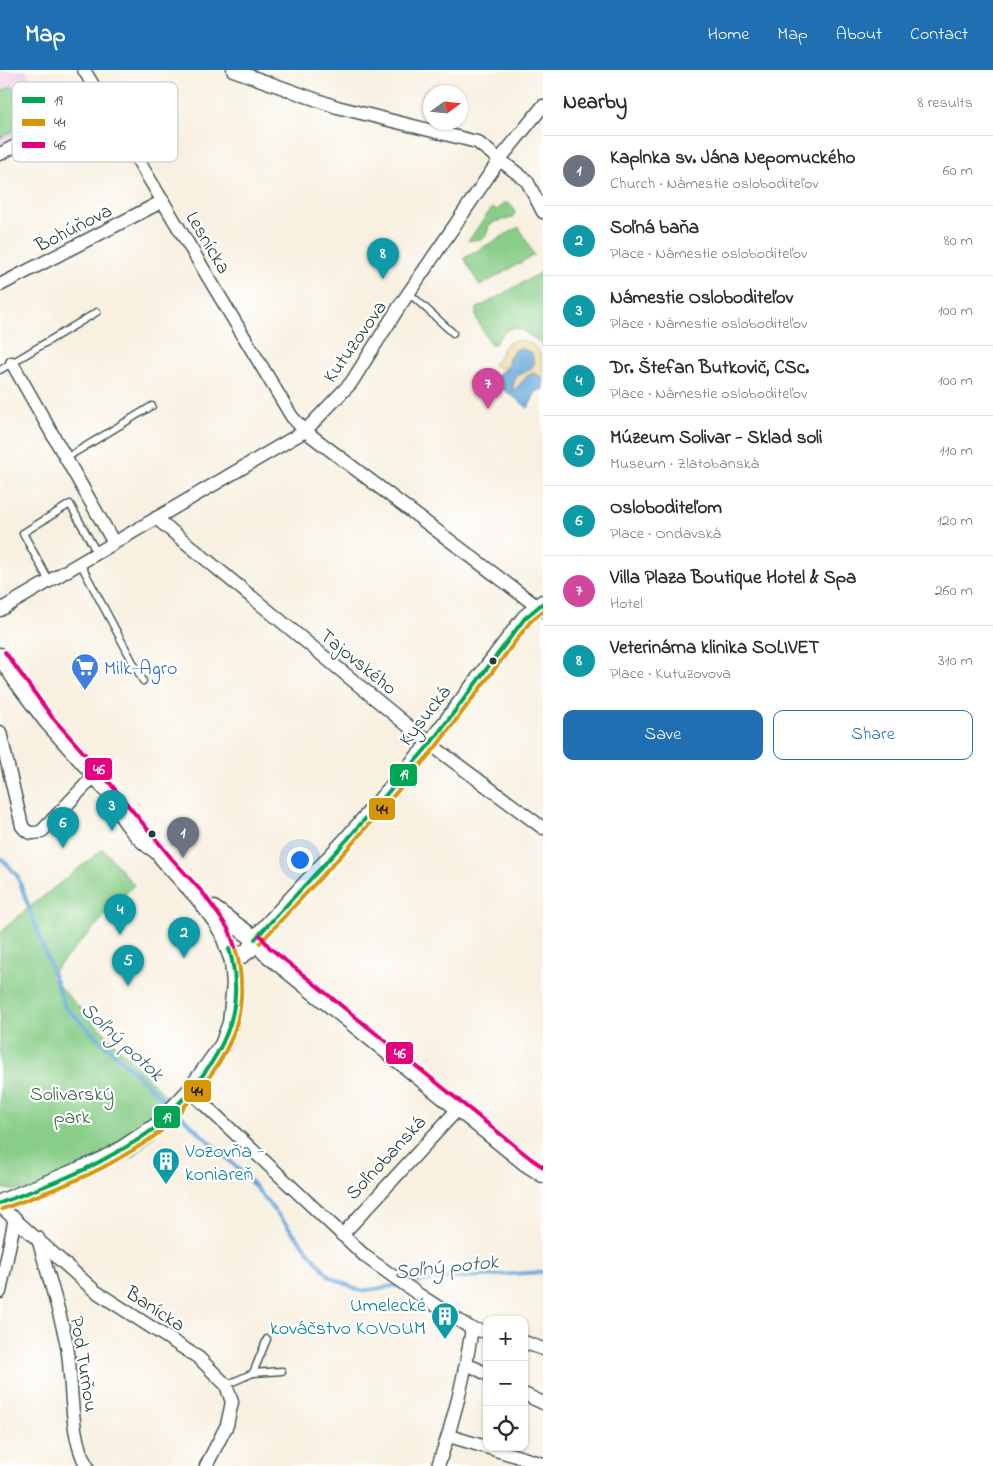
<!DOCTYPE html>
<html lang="en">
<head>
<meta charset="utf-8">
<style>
  body { margin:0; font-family:"Indie Flower",sans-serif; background:#f2f2f3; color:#2b2b33 }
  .controls { position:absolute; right:15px; bottom:15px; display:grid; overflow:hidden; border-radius:10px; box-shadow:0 1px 4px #0004 }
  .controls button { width:45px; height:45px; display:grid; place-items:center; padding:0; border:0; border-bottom:1px solid #e1e1e2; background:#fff; color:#2b2b33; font:25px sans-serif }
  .compass { position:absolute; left:423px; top:15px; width:45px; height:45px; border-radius:50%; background:#fff; box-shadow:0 1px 4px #0004; rotate:75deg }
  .you { position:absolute; left:299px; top:789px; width:18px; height:18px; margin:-12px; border:4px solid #fff; border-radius:50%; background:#1a73e8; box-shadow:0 0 0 8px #1a73e833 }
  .badge { display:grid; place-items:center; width:32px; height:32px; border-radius:50%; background:#1f6fb2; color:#fff; font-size:16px; font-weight:700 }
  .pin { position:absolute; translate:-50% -41px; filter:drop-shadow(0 1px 2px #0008) }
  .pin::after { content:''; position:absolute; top:26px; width:18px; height:15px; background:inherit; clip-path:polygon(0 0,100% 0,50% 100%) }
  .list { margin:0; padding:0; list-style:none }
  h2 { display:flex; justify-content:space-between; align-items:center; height:65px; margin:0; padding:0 20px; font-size:21px }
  h2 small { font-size:16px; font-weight:400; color:#7c7c81 }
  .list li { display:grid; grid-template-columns:32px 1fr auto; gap:15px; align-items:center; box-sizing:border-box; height:70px; padding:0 20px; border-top:1px solid #e1e1e2 }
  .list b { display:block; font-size:19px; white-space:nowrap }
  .list p { margin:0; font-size:16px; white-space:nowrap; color:#7c7c81 }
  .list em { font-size:16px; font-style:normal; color:#7c7c81 }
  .actions { display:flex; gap:10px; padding:15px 20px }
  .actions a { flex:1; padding:11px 0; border:1px solid #1f6fb2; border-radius:10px; text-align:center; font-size:18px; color:#1f6fb2 }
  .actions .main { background:#1f6fb2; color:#fff }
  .icon { flex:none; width:28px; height:28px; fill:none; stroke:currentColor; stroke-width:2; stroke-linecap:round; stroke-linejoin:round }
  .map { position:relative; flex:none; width:543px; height:1396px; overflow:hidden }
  header { display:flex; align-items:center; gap:30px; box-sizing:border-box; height:70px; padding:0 25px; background:#1f6fb2; color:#fff }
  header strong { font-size:24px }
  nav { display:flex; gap:28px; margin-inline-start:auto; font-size:18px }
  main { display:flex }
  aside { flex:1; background:#fff }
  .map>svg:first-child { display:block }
  .built { fill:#eed0e7 }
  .green { fill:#89ce88; stroke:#54865e }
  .sand { fill:#eeda9e; stroke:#868c69 }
  .water { fill:#67a7da; stroke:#437287 }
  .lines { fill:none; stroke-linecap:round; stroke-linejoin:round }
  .stream { stroke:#67a7da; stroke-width:4 }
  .service-casing { stroke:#40584e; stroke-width:9 }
  .minor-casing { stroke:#40584e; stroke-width:15 }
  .tertiary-casing { stroke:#40584e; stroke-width:19 }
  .service { stroke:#fff; stroke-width:6 }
  .minor { stroke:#fff; stroke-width:12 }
  .tertiary { stroke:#fff; stroke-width:16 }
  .bus-1-casing { stroke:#fff; stroke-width:8 }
  .bus-2-casing { stroke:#fff; stroke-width:8 }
  .bus-3-casing { stroke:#fff; stroke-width:8 }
  .bus-1 { stroke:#00a651; stroke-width:4 }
  .bus-2 { stroke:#d79608; stroke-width:4 }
  .bus-3 { stroke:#e5007d; stroke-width:4 }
  .bus-dot { fill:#1f3d34; stroke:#fff; stroke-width:2 }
  .labels { text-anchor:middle; stroke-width:4.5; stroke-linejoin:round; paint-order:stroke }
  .street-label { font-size:20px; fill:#1f3d34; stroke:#fff }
  .shop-label { font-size:20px; fill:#366cbe; stroke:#fff; text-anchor:start }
  .park-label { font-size:20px; fill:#3a6149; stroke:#fff }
  .culture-label { font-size:20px; fill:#0d838f; stroke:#fff; text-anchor:start }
  .water-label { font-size:21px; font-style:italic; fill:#38626e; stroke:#fff }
  .key { fill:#fff; stroke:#bcc5c2; stroke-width:1 }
  .key-label { font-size:14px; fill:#1f3d34 }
  .line-badge { stroke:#fff; stroke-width:2 }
  .badge-label { font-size:14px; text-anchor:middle; font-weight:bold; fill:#fff }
  .pale-badge-label { font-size:14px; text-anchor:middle; font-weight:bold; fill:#111 }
</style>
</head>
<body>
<header>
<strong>Map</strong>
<nav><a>Home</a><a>Map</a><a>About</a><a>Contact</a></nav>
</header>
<main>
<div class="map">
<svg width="543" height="1396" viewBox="0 0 543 1396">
  <rect width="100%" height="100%" fill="#fff"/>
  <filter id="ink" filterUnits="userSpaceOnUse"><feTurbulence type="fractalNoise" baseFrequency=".02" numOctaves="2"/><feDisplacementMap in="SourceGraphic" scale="10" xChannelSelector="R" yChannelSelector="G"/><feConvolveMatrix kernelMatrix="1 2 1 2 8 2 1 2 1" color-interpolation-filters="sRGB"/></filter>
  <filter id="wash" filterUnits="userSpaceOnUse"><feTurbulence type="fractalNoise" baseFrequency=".0096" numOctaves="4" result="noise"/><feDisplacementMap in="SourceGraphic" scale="20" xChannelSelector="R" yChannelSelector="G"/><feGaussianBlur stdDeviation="1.12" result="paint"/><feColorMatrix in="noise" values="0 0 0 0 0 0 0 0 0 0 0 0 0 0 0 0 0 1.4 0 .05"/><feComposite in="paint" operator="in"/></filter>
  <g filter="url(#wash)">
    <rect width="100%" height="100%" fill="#f8f0e0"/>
    <!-- built -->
    <path class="built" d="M0 0H26L57 55 0 85Z"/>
    <!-- green -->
    <g class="green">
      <path d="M12 16 30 52 0 68V22Z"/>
      <path d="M504 133C511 133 514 138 515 143L512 148 494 152 489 155C486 172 482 168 468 171L492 138 497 140Z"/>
      <path d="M519 157 534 185 480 216 464 188Z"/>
      <path d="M543 201V278C540 272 535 269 529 265 512 251 505 259 495 274H490L476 248V239Z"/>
      <path d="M103 779 134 815 49 906 178 1039 134 1087 58 1119 12 1120 0 1118V863L16 848Z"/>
    </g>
    <!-- sand -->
    <path class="sand" d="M516 270C540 271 543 287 543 308L534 303 527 306 513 323C513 309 517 303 531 299L521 278C508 281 510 291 505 301L493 294 500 287 505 275Z"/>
    <!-- water -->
    <path class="water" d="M521 278 532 283 534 295C525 308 512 297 513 322L527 306 533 303 543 308V319L536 322 528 338 495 313 498 309 497 305 499 302 505 301C510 291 508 281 521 278Z"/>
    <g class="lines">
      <!-- stream -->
      <g class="stream">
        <path d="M0 787 17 805 65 937 170 1036"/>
        <path d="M177 1042 246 1106 330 1207 361 1221 399 1215"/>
        <path d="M408 1214 440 1209 543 1202"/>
      </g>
    </g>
  </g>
  <g filter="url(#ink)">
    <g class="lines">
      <!-- service casing -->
      <g class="service-casing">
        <g id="service">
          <path d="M409 223 453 263"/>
          <path d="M0 300 97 242"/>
          <path d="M66 388 152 336"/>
          <path d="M80 493 143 611"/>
          <path d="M49 511 23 463 70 434 97 483"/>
          <path d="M110 733C119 752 135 773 153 784"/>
          <path d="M253 1303 282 1301"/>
          <path d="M226 1315 253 1303 267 1269"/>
        </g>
      </g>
      <!-- minor casing -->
      <g class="minor-casing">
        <g id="minor">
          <path d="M84 0 292 347 305 361 543 541"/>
          <path d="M233 0 337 37 477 72 527 111 543 142"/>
          <path d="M0 84 101 30"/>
          <path d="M0 215 163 131"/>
          <path d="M12 293 114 473"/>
          <path d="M156 448 430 674 543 758"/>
          <path d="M0 540 305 361 351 313 399 237 500 89 543 36"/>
          <path d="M0 662 22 756C28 764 31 764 41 762L95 705"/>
          <path d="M190 1021 366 1187 418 1224 472 1259 487 1262"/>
          <path d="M0 1136 95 1221 199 1288 226 1315 232 1332 227 1355 206 1396"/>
          <path d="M342 1165 458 1039"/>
          <path d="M38 1168C47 1203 60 1241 67 1276 73 1311 69 1367 87 1396"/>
          <path d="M0 1222 15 1148"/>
          <path d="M524 1272 543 1279"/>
          <path d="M467 1294 487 1304"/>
          <path d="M524 1324 543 1333"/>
          <path d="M449 1366 543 1394"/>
          <path d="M438 1396C454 1351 465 1306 472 1259"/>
        </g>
      </g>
      <!-- tertiary casing -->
      <g class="tertiary-casing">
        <g id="tertiary">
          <path d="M0 586 19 614 47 651 95 705 167 793 198 827 216 851 223 863 233 891 235 914 231 953 223 975 190 1021 157 1056 121 1080 97 1093 0 1133"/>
          <path d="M212 838 255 869 265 882 526 1093 543 1104"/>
          <path d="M233 891 249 880 255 869 345 772 430 674 525 548 543 533"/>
        </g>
      </g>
      <!-- service -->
      <use href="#service" class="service"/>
      <!-- minor -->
      <use href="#minor" class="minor"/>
      <!-- tertiary -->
      <use href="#tertiary" class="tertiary"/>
      <!-- bus-1 casing -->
      <g class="bus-1-casing">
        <g id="bus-1">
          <path d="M255 869 345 772 430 674 525 548 543 533"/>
          <path d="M0 1133C36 1119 74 1107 108 1087 125 1078 141 1069 156 1057 167 1048 175 1037 185 1027 224 983 247 938 229 879"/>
        </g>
      </g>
      <!-- bus-2 casing -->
      <g class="bus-2-casing">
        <g id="bus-2">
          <path d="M260 873 350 776 435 678 530 552 543 541"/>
          <path d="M2 1139C39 1125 77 1112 111 1093 128 1083 147 1073 162 1060 172 1051 181 1040 191 1029 231 985 253 938 235 877"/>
        </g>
      </g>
      <!-- bus-3 casing -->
      <g class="bus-3-casing">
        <g id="bus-3">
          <path d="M5 582 52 647 100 701 172 789 203 823 221 848 229 860 235 877"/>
          <path d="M260 865 270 878 530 1088 543 1097"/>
        </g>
      </g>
      <!-- bus-1 -->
      <use href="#bus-1" class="bus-1"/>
      <!-- bus-2 -->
      <use href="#bus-2" class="bus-2"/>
      <!-- bus-3 -->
      <use href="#bus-3" class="bus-3"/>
    </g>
  </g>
  <!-- icons -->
  <defs>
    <g id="supermarket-pin" transform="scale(1.4375)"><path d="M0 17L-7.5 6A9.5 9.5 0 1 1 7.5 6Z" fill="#3f7fe0" stroke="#fff"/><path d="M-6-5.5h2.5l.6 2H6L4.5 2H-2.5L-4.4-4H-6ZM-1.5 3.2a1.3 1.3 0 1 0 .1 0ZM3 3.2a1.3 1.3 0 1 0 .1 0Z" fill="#fff"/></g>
    <g id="building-pin" transform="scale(1.4375)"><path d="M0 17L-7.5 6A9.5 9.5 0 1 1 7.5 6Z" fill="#0f9aa8" stroke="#fff"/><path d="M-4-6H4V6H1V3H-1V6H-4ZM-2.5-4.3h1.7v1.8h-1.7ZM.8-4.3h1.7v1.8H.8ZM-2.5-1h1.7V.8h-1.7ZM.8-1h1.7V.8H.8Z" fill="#fff"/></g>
  </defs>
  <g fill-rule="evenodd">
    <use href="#supermarket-pin" x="85" y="597"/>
    <use href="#building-pin" x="166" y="1091"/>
    <use href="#building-pin" x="445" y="1246"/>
  </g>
  <!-- markers -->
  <g class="bus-dot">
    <circle cx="493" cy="591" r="4.5"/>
    <circle cx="152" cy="764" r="4.5"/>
  </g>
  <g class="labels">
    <!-- street labels -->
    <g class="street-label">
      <text transform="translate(73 157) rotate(-27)" y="7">Bohúňova</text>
      <text transform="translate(209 172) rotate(59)" y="7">Lesnícka</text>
      <text transform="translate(354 271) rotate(-55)" y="7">Kutuzovova</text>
      <text transform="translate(359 591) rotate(39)" y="7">Tajovského</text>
      <text transform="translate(424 645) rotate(-52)" y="7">Kysucká</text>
      <text transform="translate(385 1087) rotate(-47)" y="7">Soľnobanská</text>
      <text transform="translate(156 1238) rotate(33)" y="7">Banícka</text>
      <text transform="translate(85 1294) rotate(81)" y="7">Pod Turňou</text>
    </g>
    <!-- shop labels -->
    <g class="shop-label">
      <text x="104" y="604">Milk-Agro</text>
    </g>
    <!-- park labels -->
    <g class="park-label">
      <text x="72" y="1030">Solivarský<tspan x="72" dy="23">park</tspan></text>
    </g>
    <!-- culture labels -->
    <g class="culture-label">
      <text x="185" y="1087">Vozovňa -<tspan x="185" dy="23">koniareň</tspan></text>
      <text x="426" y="1241" text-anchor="end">Umelecké<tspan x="426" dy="23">kováčstvo KOVOUM</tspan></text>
    </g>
    <!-- water labels -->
    <g class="water-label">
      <text transform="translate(123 971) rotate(43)" y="7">Soľný potok</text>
      <text transform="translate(446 1196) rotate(-6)" y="7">Soľný potok</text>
    </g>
  </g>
  <!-- legend -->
  <rect x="12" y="12" width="166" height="80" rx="8" class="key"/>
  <rect x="22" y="27" width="23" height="6" fill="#00a651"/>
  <rect x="22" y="49" width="23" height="7" fill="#d79608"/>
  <rect x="22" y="72" width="23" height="6" fill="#e5007d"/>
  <g class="key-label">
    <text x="54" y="35">19</text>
    <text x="54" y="57">44</text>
    <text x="54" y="80">46</text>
  </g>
  <g class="line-badge">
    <rect x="84" y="687" width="29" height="24" rx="5" fill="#e5007d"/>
    <rect x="389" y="693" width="29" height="24" rx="5" fill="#00a651"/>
    <rect x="368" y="727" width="28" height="24" rx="5" fill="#d79608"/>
    <rect x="385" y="971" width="29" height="24" rx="5" fill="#e5007d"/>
    <rect x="183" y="1009" width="29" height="24" rx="5" fill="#d79608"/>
    <rect x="153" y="1035" width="28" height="24" rx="5" fill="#00a651"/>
  </g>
  <g class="badge-label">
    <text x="99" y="704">46</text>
    <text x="404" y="709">19</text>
    <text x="400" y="988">46</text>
    <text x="167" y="1052">19</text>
  </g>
  <g class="pale-badge-label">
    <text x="382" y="744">44</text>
    <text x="197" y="1026">44</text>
  </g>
</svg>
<div class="controls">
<button>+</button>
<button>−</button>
<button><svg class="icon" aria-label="locate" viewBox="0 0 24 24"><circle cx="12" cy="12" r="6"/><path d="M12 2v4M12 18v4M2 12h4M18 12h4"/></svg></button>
</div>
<svg class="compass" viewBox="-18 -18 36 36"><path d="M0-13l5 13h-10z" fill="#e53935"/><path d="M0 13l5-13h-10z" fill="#7c7c81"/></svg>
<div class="you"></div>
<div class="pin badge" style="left:183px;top:788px;background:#6b7280">1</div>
<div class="pin badge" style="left:184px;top:888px;background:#0f9aa8">2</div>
<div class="pin badge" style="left:112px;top:761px;background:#0f9aa8">3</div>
<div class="pin badge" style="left:120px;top:865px;background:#0f9aa8">4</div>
<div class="pin badge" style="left:128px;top:916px;background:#0f9aa8">5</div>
<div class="pin badge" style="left:63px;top:778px;background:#0f9aa8">6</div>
<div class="pin badge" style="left:488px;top:339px;background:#d1479c">7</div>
<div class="pin badge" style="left:383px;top:209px;background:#0f9aa8">8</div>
</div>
<aside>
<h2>Nearby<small>8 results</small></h2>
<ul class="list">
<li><span class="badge" style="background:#6b7280">1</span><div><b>Kaplnka sv. Jána Nepomuckého</b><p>Church · Námestie osloboditeľov</p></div><em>60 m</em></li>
<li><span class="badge" style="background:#0f9aa8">2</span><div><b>Soľná baňa</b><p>Place · Námestie osloboditeľov</p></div><em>80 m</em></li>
<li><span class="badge" style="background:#0f9aa8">3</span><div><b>Námestie Osloboditeľov</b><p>Place · Námestie osloboditeľov</p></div><em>100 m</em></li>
<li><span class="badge" style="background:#0f9aa8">4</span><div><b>Dr. Štefan Butkovič, CSc.</b><p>Place · Námestie osloboditeľov</p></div><em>100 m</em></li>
<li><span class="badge" style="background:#0f9aa8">5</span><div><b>Múzeum Solivar - Sklad soli</b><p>Museum · Zlatobanská</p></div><em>110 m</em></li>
<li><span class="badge" style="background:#0f9aa8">6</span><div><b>Osloboditeľom</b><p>Place · Ondavská</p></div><em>120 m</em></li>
<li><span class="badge" style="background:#d1479c">7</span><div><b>Villa Plaza Boutique Hotel &amp; Spa</b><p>Hotel</p></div><em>260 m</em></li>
<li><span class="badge" style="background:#0f9aa8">8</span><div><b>Veterinárna klinika SOLIVET</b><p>Place · Kutuzovova</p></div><em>310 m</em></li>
</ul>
<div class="actions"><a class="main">Save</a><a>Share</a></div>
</aside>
</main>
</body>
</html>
